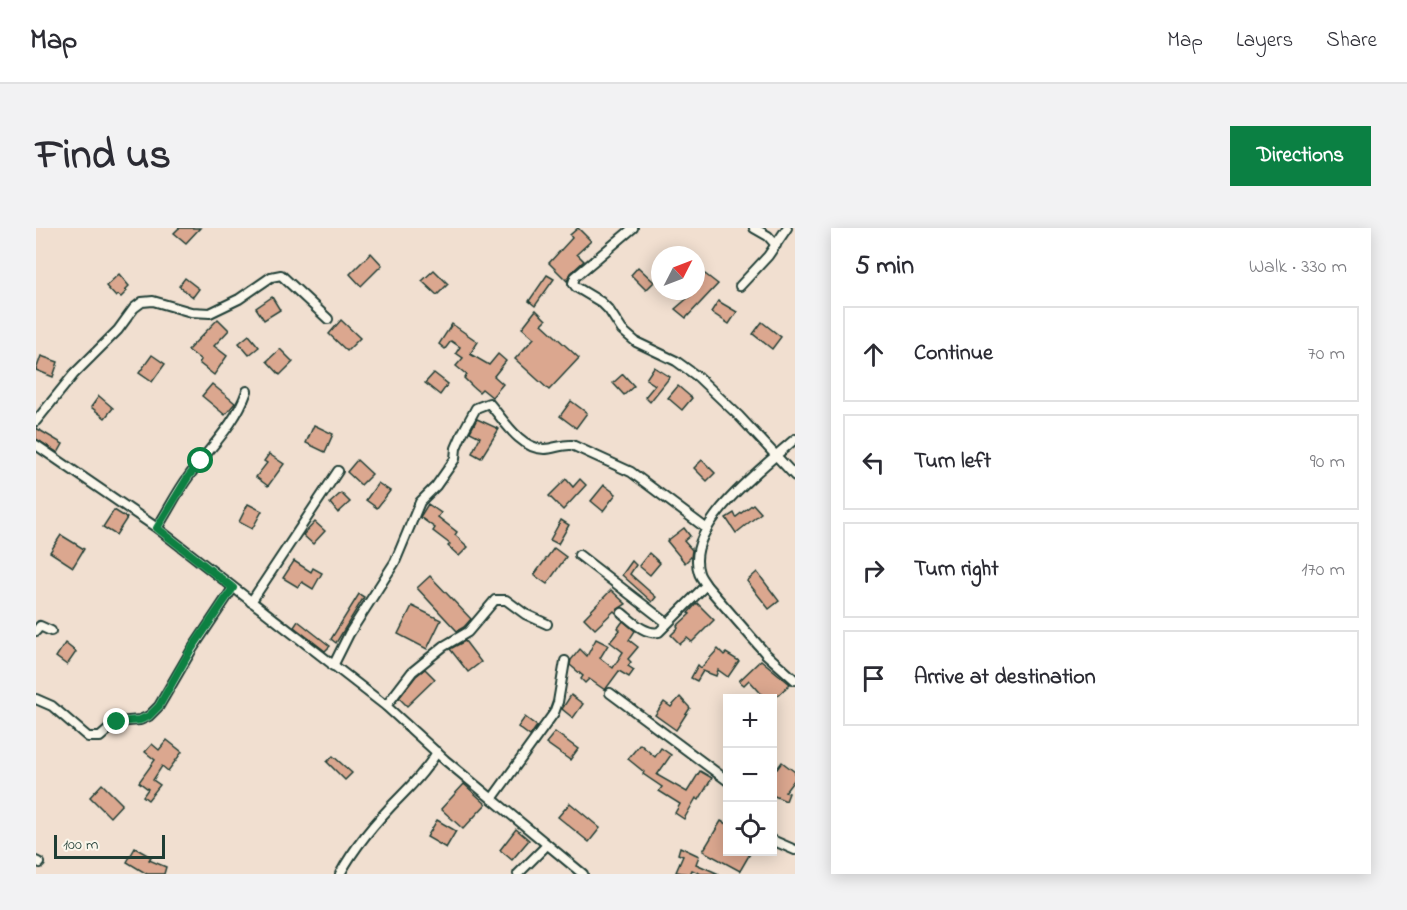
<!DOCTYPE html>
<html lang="en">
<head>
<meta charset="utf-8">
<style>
  body { margin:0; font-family:"Indie Flower",sans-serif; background:#f2f2f3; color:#2b2b33 }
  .controls { position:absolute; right:18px; bottom:18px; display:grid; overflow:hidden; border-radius:0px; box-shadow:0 3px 15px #0003 }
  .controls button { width:54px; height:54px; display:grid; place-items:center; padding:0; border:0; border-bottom:2px solid #e1e1e2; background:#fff; color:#2b2b33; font:30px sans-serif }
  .compass { position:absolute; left:615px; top:18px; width:54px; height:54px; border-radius:50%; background:#fff; box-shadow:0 3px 15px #0003; rotate:48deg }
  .scale { position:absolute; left:18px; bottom:15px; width:111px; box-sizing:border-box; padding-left:6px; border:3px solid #1f3d34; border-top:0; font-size:16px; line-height:21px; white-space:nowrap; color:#1f3d34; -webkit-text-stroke:4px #fbf7ec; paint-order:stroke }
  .stop { position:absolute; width:18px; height:18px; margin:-14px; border:4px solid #0b8043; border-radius:50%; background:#fff }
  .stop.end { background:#0b8043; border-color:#fff; box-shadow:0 2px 6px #0008 }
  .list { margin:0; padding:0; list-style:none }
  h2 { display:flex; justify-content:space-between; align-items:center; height:78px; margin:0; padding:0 24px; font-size:26px }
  h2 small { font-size:20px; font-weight:400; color:#7c7c81 }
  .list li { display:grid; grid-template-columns:39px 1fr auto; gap:18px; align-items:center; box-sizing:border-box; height:96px; margin:0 12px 12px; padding:0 12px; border:2px solid #e1e1e2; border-radius:0px }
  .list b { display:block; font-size:22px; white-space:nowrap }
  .list em { font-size:20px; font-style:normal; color:#7c7c81 }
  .icon { flex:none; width:33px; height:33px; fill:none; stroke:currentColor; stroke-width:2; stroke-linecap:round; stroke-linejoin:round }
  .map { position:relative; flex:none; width:759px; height:646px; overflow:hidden; border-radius:0px }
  header { display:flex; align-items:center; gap:36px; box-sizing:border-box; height:84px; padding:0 30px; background:#fff; border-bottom:2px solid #e1e1e2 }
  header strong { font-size:28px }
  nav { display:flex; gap:33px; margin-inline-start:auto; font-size:21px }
  .intro { display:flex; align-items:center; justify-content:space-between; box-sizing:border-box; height:144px; padding:0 36px }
  h1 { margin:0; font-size:42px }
  .button { padding:15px 27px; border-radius:0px; background:#0b8043; color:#fff; font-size:21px; font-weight:700 }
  main { display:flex; gap:36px; padding:0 36px }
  aside { flex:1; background:#fff; border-radius:0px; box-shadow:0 3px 15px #0003 }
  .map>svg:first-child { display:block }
  .building { fill:#dba78f; stroke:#1f3d34; stroke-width:1.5 }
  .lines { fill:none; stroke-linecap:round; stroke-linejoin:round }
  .minor-casing { stroke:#1f3d34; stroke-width:12 }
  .minor { stroke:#fbf7ec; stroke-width:8 }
  .route { stroke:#0b8043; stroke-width:8 }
</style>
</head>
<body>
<header>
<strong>Map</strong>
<nav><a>Map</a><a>Layers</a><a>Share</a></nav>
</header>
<div class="intro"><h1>Find us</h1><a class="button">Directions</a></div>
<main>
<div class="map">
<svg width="759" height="646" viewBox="0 0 759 646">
  <rect width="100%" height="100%" fill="#f1dfd0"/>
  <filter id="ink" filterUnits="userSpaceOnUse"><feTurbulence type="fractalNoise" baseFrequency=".0167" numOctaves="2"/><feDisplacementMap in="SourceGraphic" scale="12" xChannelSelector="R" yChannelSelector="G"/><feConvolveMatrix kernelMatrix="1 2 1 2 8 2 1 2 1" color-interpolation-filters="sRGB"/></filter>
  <g filter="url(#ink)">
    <!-- building -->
    <g class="building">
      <path d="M143 0H164L150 15 138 5Z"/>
      <path d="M542 0 555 13 541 26 548 33 535 45 531 53 513 35 536 10 534 7Z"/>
      <path d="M335 25 346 37 325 58 314 46Z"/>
      <path d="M602 39 618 54 610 62 595 47Z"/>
      <path d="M398 42 412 56 401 67 386 53Z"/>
      <path d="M83 46 93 58 89 62 91 63 85 69 82 67 80 69 70 58Z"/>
      <path d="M669 46 682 56 650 90 639 81 660 63V57Z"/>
      <path d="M511 47 518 51 499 78 493 73Z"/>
      <path d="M149 50 163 61 157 69 143 58Z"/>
      <path d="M236 69 244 82 228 92 220 80Z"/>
      <path d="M682 73 701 84 693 96 675 84Z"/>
      <path d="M500 82 510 92 506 96 543 130 513 162 479 131 498 110 486 100Z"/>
      <path d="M182 91 193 102 178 118 191 128 178 147 163 135 165 132 152 122Z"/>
      <path d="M305 92 324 110 311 123 293 106Z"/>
      <path d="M726 94 745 109 736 121 717 106Z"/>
      <path d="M416 96 442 114 434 126 453 137 462 126 470 133 458 148 467 156 456 169 446 161 443 164 437 159 428 150 431 147 420 138 427 130 420 125 424 119 415 113 409 121 403 116Z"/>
      <path d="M213 107 223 119 213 127 203 115Z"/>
      <path d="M244 121 257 134 244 147 231 133Z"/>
      <path d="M116 127 129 136 116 154 103 145Z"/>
      <path d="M5 128 22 134 17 149 0 142Z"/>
      <path d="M618 139 634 149 614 174 609 169 619 157 610 151Z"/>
      <path d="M398 145 412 156 404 167 389 155Z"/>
      <path d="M587 146 598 158 588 167 577 155Z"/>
      <path d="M176 156 199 175 189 187 166 168Z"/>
      <path d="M642 158 656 170 646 182 632 170Z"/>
      <path d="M63 168 77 180 69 190 55 179Z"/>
      <path d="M535 173 551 185 540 200 524 188Z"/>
      <path d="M441 191 463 201 445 230 436 225 444 209 434 204Z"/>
      <path d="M278 197 297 206 289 224 270 215Z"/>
      <path d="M0 200 27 216 22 225 0 211Z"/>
      <path d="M233 226 248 236 232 258 220 249 231 235 228 233Z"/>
      <path d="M321 232 336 246 325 257 311 244Z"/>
      <path d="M666 232 679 245 671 253 658 240Z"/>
      <path d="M530 251 537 259 544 251 550 257 527 282 513 268Z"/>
      <path d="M342 255 354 263 341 280 330 272Z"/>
      <path d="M568 257 580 266 567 283 555 273Z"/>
      <path d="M305 265 314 274 302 285 294 275Z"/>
      <path d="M212 276 226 283 216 301 203 294Z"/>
      <path d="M392 276 405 285 402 289 421 304 419 307 432 319 423 328 412 318 414 316 397 303 399 300 384 289Z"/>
      <path d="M717 276 725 285 700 305 690 290 698 285 700 289Z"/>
      <path d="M78 282 91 290 80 307 67 299Z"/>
      <path d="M525 292 533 297 522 316 514 312Z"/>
      <path d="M279 294 289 303 277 316 267 307Z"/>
      <path d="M648 300 654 308 648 313 656 322 655 329 649 335 631 313Z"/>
      <path d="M25 307 48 321 37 339 14 324Z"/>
      <path d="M518 320 530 329 511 356 498 347Z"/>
      <path d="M613 325 624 335 614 347 603 338Z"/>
      <path d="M258 333 275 344 277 340 286 345 277 361 266 354 262 359 247 350Z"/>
      <path d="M596 333 600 337 594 346 620 369 616 374 586 347Z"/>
      <path d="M721 344 743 373 733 381 711 353Z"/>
      <path d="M394 348 435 391 428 399 421 403 381 360Z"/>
      <path d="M575 362 590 376 582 381 580 385 578 383 559 401 548 390Z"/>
      <path d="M323 366 328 369 300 415 295 411Z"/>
      <path d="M661 375 678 392 656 414 651 410 644 416 635 407 642 400 641 398 654 386 652 385Z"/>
      <path d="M376 378 405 392 391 421 362 406Z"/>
      <path d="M262 393 294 418 289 423 258 399Z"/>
      <path d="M587 393 599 403 593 412 602 419 592 431 595 434 592 438 598 442 593 449 583 443 569 462 553 451 549 455 545 451 547 448 534 437 535 432 544 421 551 428 560 411 572 417 564 430 577 440 587 424 574 414 584 402 582 400Z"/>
      <path d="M429 413 445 434 432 444 414 421Z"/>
      <path d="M29 415 40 424 31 437 20 429Z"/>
      <path d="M682 421 688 427 690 425 703 433 692 449 682 442 680 448 667 443 661 453 655 450 662 437 665 440Z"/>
      <path d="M725 432 754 456 738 471H730L713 452 708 457 703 453Z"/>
      <path d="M389 441 399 451 371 478 363 470 380 448Z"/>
      <path d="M535 467 547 476 537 490 526 481Z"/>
      <path d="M644 469 654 480 640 502 619 487 628 474 635 479Z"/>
      <path d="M489 489 501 498 494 508 482 499Z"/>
      <path d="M519 504 542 521 534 532 510 515Z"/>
      <path d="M131 512 146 524 132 543 126 538 117 552 124 557 112 572 107 568 112 561 103 554 119 532 109 524 116 516 123 522Z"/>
      <path d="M604 516 619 529 625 520 635 527 621 547 651 564 664 543 676 550 663 572 660 570 648 591 639 585 644 576 623 563 626 559 607 546 608 544 592 531Z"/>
      <path d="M297 528 316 545 309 552 291 534Z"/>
      <path d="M746 534 759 544V551L749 564 753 565 750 573 736 567V538L741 541Z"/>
      <path d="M66 556 86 576 74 589 54 569Z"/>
      <path d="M428 556 450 576 427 601 405 581Z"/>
      <path d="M534 575 564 600 553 614 522 589Z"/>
      <path d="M401 592 420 603 410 620 391 609Z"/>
      <path d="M685 593 692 597V624H715L704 643 667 623Z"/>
      <path d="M480 601 493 612 476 632 464 622Z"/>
      <path d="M644 619 663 628 660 636 683 646H665L656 642 654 646 640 644 647 628 642 626Z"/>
      <path d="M99 620 115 629 113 632 130 639 128 646H111L91 634Z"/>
    </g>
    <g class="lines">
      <!-- minor casing -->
      <g class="minor-casing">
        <g id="minor">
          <path d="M597 0 539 49 537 55 540 59 565 74 573 82 586 102 600 114 640 133 662 149 703 188 759 248"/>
          <path d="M718 0 732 8 740 17"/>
          <path d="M704 58 732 28 751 0"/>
          <path d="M0 193 38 146 82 102 98 80 106 74 117 73 155 84 174 85 203 71 235 49 245 47 292 91"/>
          <path d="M759 211C729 238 647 298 663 345 664 349 668 353 670 357L730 426 759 452"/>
          <path d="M0 217 121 300 350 478 409 532 547 646"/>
          <path d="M121 300C132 283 141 264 153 248 174 219 199 197 211 163"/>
          <path d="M543 327 631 395"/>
          <path d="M215 374 302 243"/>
          <path d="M586 385C596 393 609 407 623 404L670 357"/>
          <path d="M0 403 4 398 15 403"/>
          <path d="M297 438 313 406 359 334 384 274 400 258 419 231 420 220 426 206 440 180 453 175C467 191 484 221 508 221 518 221 526 216 536 217L595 244 671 301"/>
          <path d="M574 465 692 553"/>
          <path d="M0 471 16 478 52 509H64L81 494 104 492 113 488 123 478 155 423 197 360"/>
          <path d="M350 478 376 444 408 418 432 404 459 372H470L489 386 511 396"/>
          <path d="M456 571 518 485 522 474 529 433"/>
          <path d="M736 612 759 622"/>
          <path d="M0 633 4 635"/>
          <path d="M304 646C319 618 343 590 365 568 379 554 391 541 401 524"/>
          <path d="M482 646 511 617"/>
        </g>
      </g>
      <!-- minor -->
      <use href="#minor" class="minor"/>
    </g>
  </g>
  <g class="lines" filter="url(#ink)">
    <!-- route -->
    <path class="route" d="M81 494 104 492 113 488 123 478 154 423 197 360 121 300 152 249 165 233"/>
  </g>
</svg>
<div class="controls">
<button>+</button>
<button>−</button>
<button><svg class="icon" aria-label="locate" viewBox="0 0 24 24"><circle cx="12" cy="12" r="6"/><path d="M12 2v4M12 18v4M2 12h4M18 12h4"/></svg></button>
</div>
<svg class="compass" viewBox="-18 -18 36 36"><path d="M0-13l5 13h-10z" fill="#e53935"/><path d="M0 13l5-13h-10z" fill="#7c7c81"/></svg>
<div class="scale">100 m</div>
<div class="stop" style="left:165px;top:233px"></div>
<div class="stop end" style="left:81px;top:494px"></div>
</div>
<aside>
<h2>5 min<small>Walk · 330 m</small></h2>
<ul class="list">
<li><svg class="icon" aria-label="ahead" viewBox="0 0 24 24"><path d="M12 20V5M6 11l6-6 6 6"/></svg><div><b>Continue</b></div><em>70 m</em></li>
<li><svg class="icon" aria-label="left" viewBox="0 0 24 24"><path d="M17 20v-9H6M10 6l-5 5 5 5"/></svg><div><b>Turn left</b></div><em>90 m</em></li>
<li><svg class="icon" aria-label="right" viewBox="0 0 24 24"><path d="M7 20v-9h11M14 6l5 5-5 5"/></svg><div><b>Turn right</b></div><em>170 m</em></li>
<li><svg class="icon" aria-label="arrive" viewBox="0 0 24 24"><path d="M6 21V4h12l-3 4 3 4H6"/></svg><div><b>Arrive at destination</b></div></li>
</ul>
</aside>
</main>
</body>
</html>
